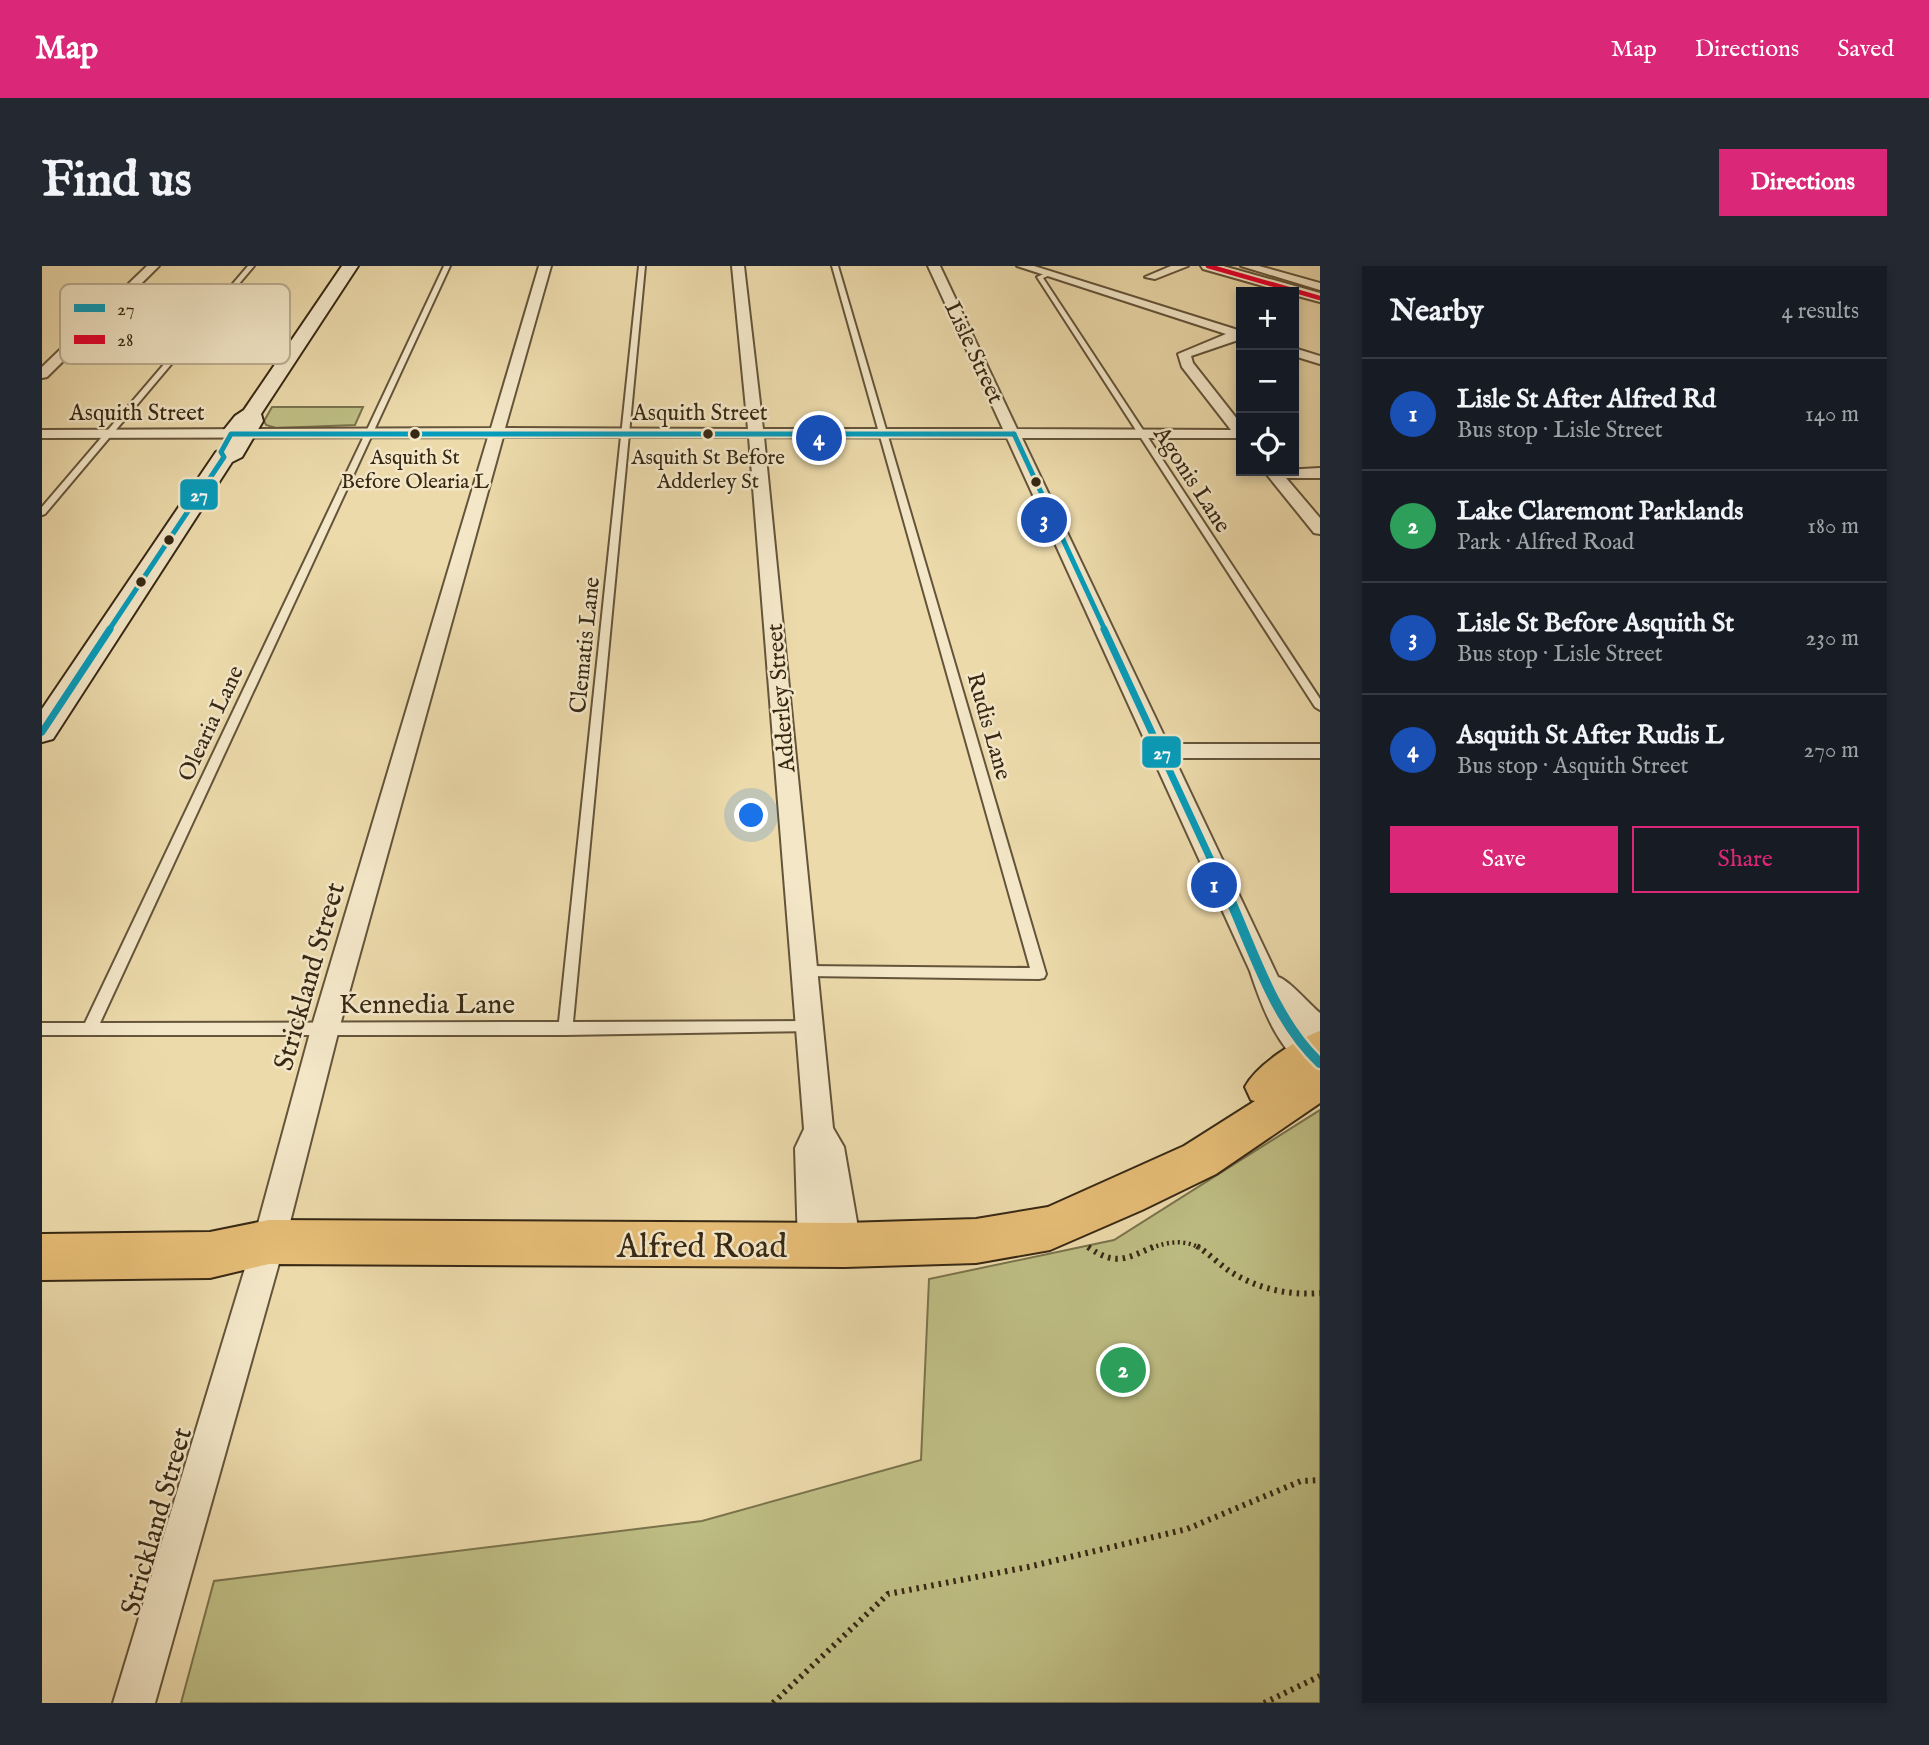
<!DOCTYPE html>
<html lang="en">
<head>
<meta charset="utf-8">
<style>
  body { margin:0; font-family:"IM FELL English",serif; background:#242831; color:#f1f3f6 }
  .controls { position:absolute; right:21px; top:21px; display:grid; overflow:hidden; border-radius:0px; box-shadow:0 4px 10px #0003 }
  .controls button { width:63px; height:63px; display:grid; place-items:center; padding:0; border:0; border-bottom:2px solid #363941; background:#171b24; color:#f1f3f6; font:35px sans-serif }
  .you { position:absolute; left:710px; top:550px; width:24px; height:24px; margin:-18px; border:5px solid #fff; border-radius:50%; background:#1a73e8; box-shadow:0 0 0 10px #1a73e833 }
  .badge { display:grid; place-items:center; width:46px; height:46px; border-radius:50%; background:#db2777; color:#fff; font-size:23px; font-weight:700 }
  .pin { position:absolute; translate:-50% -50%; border:4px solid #fff; box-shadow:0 2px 7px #0006 }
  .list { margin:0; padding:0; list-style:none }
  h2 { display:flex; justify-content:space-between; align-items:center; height:91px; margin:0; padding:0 28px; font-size:30px }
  h2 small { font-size:23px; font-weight:400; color:#9ea1a6 }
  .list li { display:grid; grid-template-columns:46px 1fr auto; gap:21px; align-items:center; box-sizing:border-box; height:112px; padding:0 28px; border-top:2px solid #363941 }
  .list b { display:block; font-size:26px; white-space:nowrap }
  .list p { margin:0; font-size:23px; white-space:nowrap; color:#9ea1a6 }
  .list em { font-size:23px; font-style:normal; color:#9ea1a6 }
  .actions { display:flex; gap:14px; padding:21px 28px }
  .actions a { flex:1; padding:16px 0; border:2px solid #db2777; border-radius:0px; text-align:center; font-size:24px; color:#db2777 }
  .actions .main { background:#db2777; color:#fff }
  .icon { flex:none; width:38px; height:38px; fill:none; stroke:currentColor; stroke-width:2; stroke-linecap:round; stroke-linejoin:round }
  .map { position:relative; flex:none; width:1278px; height:1437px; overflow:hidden; border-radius:0px }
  header { display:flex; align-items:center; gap:42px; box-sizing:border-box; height:98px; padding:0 35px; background:#db2777; color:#fff }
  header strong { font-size:33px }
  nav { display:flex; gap:38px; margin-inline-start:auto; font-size:24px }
  .intro { display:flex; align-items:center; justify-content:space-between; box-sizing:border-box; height:168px; padding:0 42px }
  h1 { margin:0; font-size:49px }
  .button { padding:18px 32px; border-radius:0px; background:#db2777; color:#fff; font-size:24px; font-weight:700 }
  main { display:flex; gap:42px; padding:0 42px }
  aside { flex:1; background:#171b24; border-radius:0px; box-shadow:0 4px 10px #0003 }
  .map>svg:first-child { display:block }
  .green { fill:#bebe84; stroke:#7a734c; stroke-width:2 }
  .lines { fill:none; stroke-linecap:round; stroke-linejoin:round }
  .service-casing { stroke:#64543a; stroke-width:4 }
  .minor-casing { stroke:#64543a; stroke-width:4 }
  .tertiary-casing { stroke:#64543a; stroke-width:4 }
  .secondary-casing { stroke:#372814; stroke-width:4 }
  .primary-casing { stroke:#372814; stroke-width:4 }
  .path-far1 { stroke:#372814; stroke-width:4.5; stroke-dasharray:2 3.5; stroke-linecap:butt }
  .path { stroke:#372814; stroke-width:6; stroke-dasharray:2.5 5; stroke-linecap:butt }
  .service { fill:#f3e7c8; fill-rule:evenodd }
  .minor { fill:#f3e7c8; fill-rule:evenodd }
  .tertiary { fill:#f3e7c8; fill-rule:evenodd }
  .secondary { fill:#f3e7c8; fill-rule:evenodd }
  .primary { fill:#e6bd76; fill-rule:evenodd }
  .bus-1-far2-casing { stroke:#f3e7c8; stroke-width:9 }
  .bus-1-far1-casing { stroke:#f3e7c8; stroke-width:11 }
  .bus-1-casing { stroke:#f3e7c8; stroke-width:15 }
  .bus-2-casing { stroke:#f3e7c8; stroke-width:7 }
  .bus-1-far2 { stroke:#069cbb; stroke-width:5 }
  .bus-1-far1 { stroke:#069cbb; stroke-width:7 }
  .bus-1 { stroke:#069cbb; stroke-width:10 }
  .bus-2 { stroke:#e4002b; stroke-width:4.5 }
  .bus-dot { fill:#372814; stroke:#f3e7c8; stroke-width:2.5 }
  .labels { text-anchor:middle; stroke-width:5; stroke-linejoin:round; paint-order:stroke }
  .far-bus-label { font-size:21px; fill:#372814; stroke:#f3e7c8 }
  .far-street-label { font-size:23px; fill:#372814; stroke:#f3e7c8 }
  .street-label { font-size:28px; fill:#372814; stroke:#f3e7c8 }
  .near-street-label { font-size:33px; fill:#372814; stroke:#f3e7c8 }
  .key { fill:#f3e7c8; stroke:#bbae92; stroke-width:2 }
  .key-label { font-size:19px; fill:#372814 }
  .line-badge { stroke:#f3e7c8; stroke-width:2.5 }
  .badge-label { font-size:19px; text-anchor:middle; font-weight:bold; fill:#fff }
</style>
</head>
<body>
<header>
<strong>Map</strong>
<nav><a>Map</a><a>Directions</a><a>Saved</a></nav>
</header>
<div class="intro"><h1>Find us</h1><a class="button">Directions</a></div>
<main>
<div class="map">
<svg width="1278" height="1437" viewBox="0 0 1278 1437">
  <rect width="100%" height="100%" fill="#ecdaab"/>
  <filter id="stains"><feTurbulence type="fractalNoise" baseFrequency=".00286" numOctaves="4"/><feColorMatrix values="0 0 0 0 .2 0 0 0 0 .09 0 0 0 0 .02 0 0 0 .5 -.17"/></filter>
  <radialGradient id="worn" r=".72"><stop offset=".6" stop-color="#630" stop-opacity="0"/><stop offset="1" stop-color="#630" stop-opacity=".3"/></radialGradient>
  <!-- green -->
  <g class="green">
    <path d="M230 141H321L313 159 234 162 224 159 222 155Z"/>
    <path d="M1278 844V1437H139L172 1315 660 1255 879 1194 887 1013 1072 974Z"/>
  </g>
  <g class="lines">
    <!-- service casing -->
    <g class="service-casing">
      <g id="service">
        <path d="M206 0H212L3 248 0 249V241Z"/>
        <path d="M402 0H408L58 757 517 756 597 0H603L531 756 769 755 774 757 776 761 774 765 523 769H0V757H43L322 170 326 168 324 166Z"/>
        <path d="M790 0H796L1004 708 1002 712 997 713 764 710 759 709 757 705 759 701 764 700 988 702Z"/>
        <path d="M1006 6 1008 9 1001 12 1278 433V444L1273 441 995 11Z"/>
      </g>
    </g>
    <!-- minor casing -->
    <g class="minor-casing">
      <g id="minor">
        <path d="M105 0H117L5 111 0 112V101Z"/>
        <path d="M497 0H509L463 162 706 163 690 0H702L721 163H961L886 0H898L975 163 1189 164 1140 101 1136 88 1184 68 975 0H992L1199 65V73L1149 90 1151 97 1199 158V172H980L1126 478H1278V492H1132L1236 711C1247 714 1267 738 1278 747V774L1269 771 1278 780V809C1239 795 1220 741 1208 705L965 172 722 171 791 862 802 881 819 979 814 990 803 994 792 990 788 980 783 990 772 994 761 990 756 979 753 882 762 863 707 171H461L297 763 243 976 113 1437H71L211 976 269 763 446 171 0 172V164L449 162Z"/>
        <path d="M1129 0H1146L1113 13 1103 11Z"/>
        <path d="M1199 0H1217L1278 17V24Z"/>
        <path d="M1252 82 1278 90V98L1252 90Z"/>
        <path d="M1278 202V212H1244L1278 252V268L1272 267 1222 205Z"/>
      </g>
    </g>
    <!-- tertiary casing -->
    <g class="tertiary-casing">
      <path id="tertiary" d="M1159 0H1181L1278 27V36L1252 29V26H1242L1161 3Z"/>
    </g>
    <!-- secondary casing -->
    <g class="secondary-casing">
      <path id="secondary" d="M300 0H316L219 148 221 155 200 191 190 196 11 473 0 476V443L174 186 184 182 190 171 181 165 193 150 202 144Z"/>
    </g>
    <!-- primary casing -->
    <g class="primary-casing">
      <path id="primary" d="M1278 765V837L1174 908 1100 944 1008 984 934 997 803 1001 227 998 168 1012 0 1014V968L168 966 227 954 803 957 934 953 1006 941 1142 880 1213 835 1209 834 1203 821C1214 799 1255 773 1278 765Z"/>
    </g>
    <!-- path-far1 -->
    <path class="path-far1" d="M1109 982C1126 976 1141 973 1158 982"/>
    <!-- path -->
    <g class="path">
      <path d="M1155 980C1166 987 1176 997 1186 1004 1213 1022 1246 1030 1278 1027"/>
      <path d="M1046 981C1074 1001 1085 992 1113 980"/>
      <path d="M731 1437 846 1328 986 1301 1145 1263 1259 1215 1278 1214"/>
      <path d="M1222 1437 1278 1410"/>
    </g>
    <!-- service -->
    <use href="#service" class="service"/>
    <!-- minor -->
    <use href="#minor" class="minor"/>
    <!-- tertiary -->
    <use href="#tertiary" class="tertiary"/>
    <!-- secondary -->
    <use href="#secondary" class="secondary"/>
    <!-- primary -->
    <use href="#primary" class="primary"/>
    <!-- bus-1-far2 casing -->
    <g class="bus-1-far2-casing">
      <g id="bus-1-far2">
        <path d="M972 168 1063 364"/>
        <path d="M67 364 182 191 179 186 189 168H972"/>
      </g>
    </g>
    <!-- bus-1-far1 casing -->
    <g class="bus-1-far1-casing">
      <g id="bus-1-far1">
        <path d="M1062 363 1187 633"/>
        <path d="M0 466 68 363"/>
      </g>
    </g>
    <!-- bus-1 casing -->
    <g class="bus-1-casing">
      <path id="bus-1" d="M1187 631C1212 687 1233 755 1278 797"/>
    </g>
    <!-- bus-2 casing -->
    <g class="bus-2-casing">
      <path id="bus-2" d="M1166 0 1278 32"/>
    </g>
    <!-- bus-1-far2 -->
    <use href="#bus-1-far2" class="bus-1-far2"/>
    <!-- bus-1-far1 -->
    <use href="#bus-1-far1" class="bus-1-far1"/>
    <!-- bus-1 -->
    <use href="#bus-1" class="bus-1"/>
    <!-- bus-2 -->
    <use href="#bus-2" class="bus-2"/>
  </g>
  <!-- markers -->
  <g class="bus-dot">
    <circle cx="373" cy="168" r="6"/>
    <circle cx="666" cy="168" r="6"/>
    <circle cx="994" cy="216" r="6"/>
    <circle cx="127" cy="274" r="6"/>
    <circle cx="99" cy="316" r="6"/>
  </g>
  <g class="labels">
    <!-- far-bus labels -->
    <g class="far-bus-label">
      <text x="373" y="198">Asquith St<tspan x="373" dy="24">Before Olearia L</tspan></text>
      <text x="666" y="198">Asquith St Before<tspan x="666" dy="24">Adderley St</tspan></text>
    </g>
    <!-- far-street labels -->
    <g class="far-street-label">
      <text transform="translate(933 86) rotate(65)" y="8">Lisle Street</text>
      <text x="95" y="154">Asquith Street</text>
      <text x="658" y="154">Asquith Street</text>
      <text transform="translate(1151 213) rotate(57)" y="8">Agonis Lane</text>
      <text transform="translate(542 379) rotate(-84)" y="8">Clematis Lane</text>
      <text transform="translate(738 432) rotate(-95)" y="8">Adderley Street</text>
      <text transform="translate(168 457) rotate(-65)" y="8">Olearia Lane</text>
      <text transform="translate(948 460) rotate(74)" y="8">Rudis Lane</text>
    </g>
    <!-- street labels -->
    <g class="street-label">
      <text transform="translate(266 710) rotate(-74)" y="10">Strickland Street</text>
      <text x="385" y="747">Kennedia Lane</text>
      <text transform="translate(113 1255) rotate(-74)" y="10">Strickland Street</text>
    </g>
    <!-- near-street labels -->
    <g class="near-street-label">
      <text x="660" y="991">Alfred Road</text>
    </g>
  </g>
  <!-- legend -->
  <rect x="18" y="18" width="230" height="80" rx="10" class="key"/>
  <rect x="32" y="38" width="31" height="8" fill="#069cbb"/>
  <rect x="32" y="69" width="31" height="9" fill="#e4002b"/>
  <g class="key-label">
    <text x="75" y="49">27</text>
    <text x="75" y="80">28</text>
  </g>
  <g class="line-badge">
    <rect x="137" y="212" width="40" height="33" rx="7" fill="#069cbb"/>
    <rect x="1099" y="469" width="41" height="34" rx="7" fill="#069cbb"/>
  </g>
  <g class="badge-label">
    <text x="157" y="235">27</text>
    <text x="1120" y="493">27</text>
  </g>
  <rect width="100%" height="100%" filter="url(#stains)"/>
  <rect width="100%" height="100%" fill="url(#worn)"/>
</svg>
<div class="controls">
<button>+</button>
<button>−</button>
<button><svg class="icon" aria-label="locate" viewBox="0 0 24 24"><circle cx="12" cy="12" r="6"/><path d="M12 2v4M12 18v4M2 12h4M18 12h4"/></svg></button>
</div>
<div class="you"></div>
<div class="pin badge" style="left:1172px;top:619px;background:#1a4fb4">1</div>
<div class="pin badge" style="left:1081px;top:1104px;background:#2e9e5b">2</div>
<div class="pin badge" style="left:1002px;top:254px;background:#1a4fb4">3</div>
<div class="pin badge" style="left:777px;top:172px;background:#1a4fb4">4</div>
</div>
<aside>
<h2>Nearby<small>4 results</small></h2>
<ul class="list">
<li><span class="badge" style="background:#1a4fb4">1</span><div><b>Lisle St After Alfred Rd</b><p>Bus stop · Lisle Street</p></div><em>140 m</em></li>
<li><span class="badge" style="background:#2e9e5b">2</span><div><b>Lake Claremont Parklands</b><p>Park · Alfred Road</p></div><em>180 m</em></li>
<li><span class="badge" style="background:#1a4fb4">3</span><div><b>Lisle St Before Asquith St</b><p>Bus stop · Lisle Street</p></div><em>230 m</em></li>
<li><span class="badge" style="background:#1a4fb4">4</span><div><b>Asquith St After Rudis L</b><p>Bus stop · Asquith Street</p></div><em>270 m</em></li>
</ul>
<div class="actions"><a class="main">Save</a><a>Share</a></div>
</aside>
</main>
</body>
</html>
